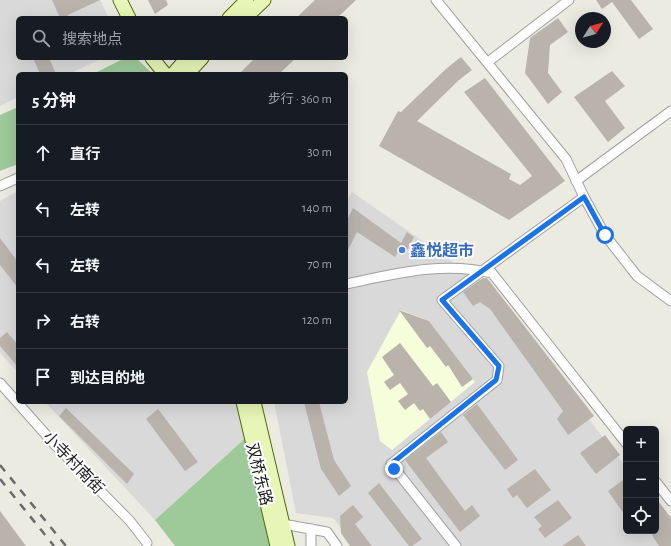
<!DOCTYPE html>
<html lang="zh">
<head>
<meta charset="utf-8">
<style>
  body { margin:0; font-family:"Alegreya Sans","Noto Sans SC",sans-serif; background:#242831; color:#f1f3f6 }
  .controls { position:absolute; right:12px; bottom:12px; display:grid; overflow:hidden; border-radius:6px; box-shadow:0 4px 16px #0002 }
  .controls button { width:36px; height:36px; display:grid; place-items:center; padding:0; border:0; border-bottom:1px solid #363941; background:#171b24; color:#f1f3f6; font:20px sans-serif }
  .compass { position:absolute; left:575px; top:12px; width:36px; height:36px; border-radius:50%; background:#171b24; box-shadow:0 4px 16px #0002; rotate:53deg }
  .stop { position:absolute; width:12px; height:12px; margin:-9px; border:3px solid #1a73e8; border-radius:50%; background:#fff }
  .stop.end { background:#1a73e8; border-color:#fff; box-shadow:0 1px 4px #0008 }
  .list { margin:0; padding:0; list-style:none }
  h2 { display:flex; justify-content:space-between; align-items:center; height:52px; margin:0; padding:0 16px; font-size:17px }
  h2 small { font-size:13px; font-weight:400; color:#9ea1a6 }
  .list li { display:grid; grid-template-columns:26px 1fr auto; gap:12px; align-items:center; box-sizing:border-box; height:56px; padding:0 16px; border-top:1px solid #363941 }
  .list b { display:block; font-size:15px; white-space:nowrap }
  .list em { font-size:13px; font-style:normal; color:#9ea1a6 }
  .icon { flex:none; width:22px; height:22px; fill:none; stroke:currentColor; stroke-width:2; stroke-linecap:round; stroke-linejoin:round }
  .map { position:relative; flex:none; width:671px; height:546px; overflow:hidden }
  .search { position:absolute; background:#171b24; box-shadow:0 4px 16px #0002; left:16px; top:16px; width:332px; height:44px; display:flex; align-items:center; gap:10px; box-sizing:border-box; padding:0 14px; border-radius:6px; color:#9ea1a6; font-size:15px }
  .panel { position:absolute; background:#171b24; box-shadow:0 4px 16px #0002; left:16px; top:72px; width:332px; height:332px; border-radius:6px }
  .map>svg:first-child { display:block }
  .residential { fill:#dad9d9 }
  .education { fill:#f6fdda }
  .forest { fill:#9ec999 }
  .building { fill:#b9b3ac }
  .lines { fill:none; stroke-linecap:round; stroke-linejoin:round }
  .street-casing { stroke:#a0a0a0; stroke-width:11 }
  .secondary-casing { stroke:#4f6a0b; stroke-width:15 }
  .street { stroke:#fff; stroke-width:9 }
  .secondary { stroke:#e7f5b7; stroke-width:13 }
  .rail { stroke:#6a6a6a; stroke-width:2.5; stroke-dasharray:8 8; stroke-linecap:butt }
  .route { stroke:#1a73e8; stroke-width:5 }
  .shop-dot { fill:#3f7fe0; stroke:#fff; stroke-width:1.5 }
  .labels { text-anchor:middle; stroke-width:4; stroke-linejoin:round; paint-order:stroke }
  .shop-label { font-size:16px; font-weight:bold; fill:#366cbe; stroke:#fff; text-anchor:start }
  .street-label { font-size:16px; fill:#1c1c1c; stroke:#fff }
</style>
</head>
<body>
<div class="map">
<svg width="671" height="546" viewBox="0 0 671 546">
  <rect width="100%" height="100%" fill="#ecebe2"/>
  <!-- residential -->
  <g class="residential">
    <path d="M0 0H100L109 18H18V58H103L69 74H18V97L0 106Z"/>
    <path d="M18 191V372L0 353V201Z"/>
    <path d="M352 192 483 283 626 467V531H656L671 546H355L333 518 296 513 274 402H346V202Z"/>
    <path d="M45 402H242L251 433 155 520Z"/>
  </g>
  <!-- education -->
  <path class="education" d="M401 310 429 321 475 382 392 450 380 441 367 372Z"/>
  <!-- forest -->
  <g class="forest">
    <path d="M125 58H136L153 74H93Z"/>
    <path d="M18 107V164L0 171V115Z"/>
    <path d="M251 433 276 546H175L155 520Z"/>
  </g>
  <!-- building -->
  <g class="building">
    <path d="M52 0H100L68 15 69 18H60Z"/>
    <path d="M148 0H166L168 5 155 14Z"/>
    <path d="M315 0H356L337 18H296Z"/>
    <path d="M596 0H631L653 29 639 39 612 2 602 9Z"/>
    <path d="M558 18 568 32 550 45 548 73 562 92 548 104 525 73 530 38Z"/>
    <path d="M461 57 472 70 459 80 417 121 511 174 509 179 520 185 532 176 464 92 485 78 565 181 509 220 379 146 398 111 401 112 447 68Z"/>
    <path d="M33 58H49L56 74H40Z"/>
    <path d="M255 58H296L279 74H239Z"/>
    <path d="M612 71 625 86 605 101 625 128 608 142 574 97Z"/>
    <path d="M353 208 401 243 407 232 414 237 405 254 399 249 395 257 357 232 346 254V222Z"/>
    <path d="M0 238 18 262V288L0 265Z"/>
    <path d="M483 278H487L594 416 568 435 557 419 563 411 490 309 480 302 473 306 463 292Z"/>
    <path d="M399 310 429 321 473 379 462 387 448 365 446 367 430 346 427 348Z"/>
    <path d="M7 332 18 345V367L0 346V338Z"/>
    <path d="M400 343 433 386 437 383 451 402 430 419 423 409 420 411 414 403 405 410 398 401 408 394 400 383 390 390 384 382 394 375 382 357Z"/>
    <path d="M304 402H319L334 460 351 486 339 496 321 469Z"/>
    <path d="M477 404 518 460 505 470 463 415Z"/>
    <path d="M66 408 134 474 127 484 59 416Z"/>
    <path d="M158 409 198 462 185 471 146 419Z"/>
    <path d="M441 432 448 442 426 458 465 511 472 505 480 516 460 532 405 460Z"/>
    <path d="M605 435 620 455 596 474 580 453Z"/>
    <path d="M535 469 551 490 527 508 517 495 513 498 507 489Z"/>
    <path d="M626 478V517L608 491Z"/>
    <path d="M379 483 422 539 412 546H409L368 493Z"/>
    <path d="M656 498 671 518V546H659L652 535 656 531Z"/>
    <path d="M558 500 572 518 545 538 538 529 542 526 534 517Z"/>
    <path d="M353 505 363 517 355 524 372 546H350L341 533 340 516Z"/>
    <path d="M0 511 26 546H0Z"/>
    <path d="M578 535 586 546H562Z"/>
  </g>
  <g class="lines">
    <!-- street casing -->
    <g class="street-casing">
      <g id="street">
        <path d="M436 0 566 159 584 197 605 235 637 276 671 301"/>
        <path d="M488 62 569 0"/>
        <path d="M576 181 671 111"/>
        <path d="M0 186 18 178"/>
        <path d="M346 284C395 274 442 261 492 273L626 443"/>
        <path d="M0 383 56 446 130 521 147 543"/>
        <path d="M656 482 671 501"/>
        <path d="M283 524 327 532 337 546"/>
        <path d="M311 529V546"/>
        <path d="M456 546 391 464 497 380 499 366 442 300 584 197"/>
      </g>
    </g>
    <!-- secondary casing -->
    <g class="secondary-casing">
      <g id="secondary">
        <path d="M120 0 129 18"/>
        <path d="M229 18 247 0"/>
        <path d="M245 18 264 0"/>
        <path d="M152 58 165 74"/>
        <path d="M173 74 187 58"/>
        <path d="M187 74 202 58"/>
        <path d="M243 402 277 546"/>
        <path d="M254 402 288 546"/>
      </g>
    </g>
    <!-- street -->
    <use href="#street" class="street"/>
    <!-- secondary -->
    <use href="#secondary" class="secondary"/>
    <!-- rail -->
    <g class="rail">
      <path d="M0 465 66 546"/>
      <path d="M0 479 54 546"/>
    </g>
  </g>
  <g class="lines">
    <!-- route -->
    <path class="route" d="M394 469 391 464 496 380 499 366 442 300 584 197 605 235"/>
  </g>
  <!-- markers -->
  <circle class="shop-dot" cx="402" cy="250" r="4"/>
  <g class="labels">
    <!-- shop labels -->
    <g class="shop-label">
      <text x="410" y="256">鑫悦超市</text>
    </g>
    <!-- street labels -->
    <g class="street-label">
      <text transform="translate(74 462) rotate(46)" y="6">小寺村南街</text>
      <text transform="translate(260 474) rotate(76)" y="6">双桥东路</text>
    </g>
  </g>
</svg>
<div class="controls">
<button>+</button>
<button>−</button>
<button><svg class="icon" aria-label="locate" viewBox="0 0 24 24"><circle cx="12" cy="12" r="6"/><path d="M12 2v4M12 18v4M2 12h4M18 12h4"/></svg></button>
</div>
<svg class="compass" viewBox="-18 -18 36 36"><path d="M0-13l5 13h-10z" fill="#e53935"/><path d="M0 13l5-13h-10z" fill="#9ea1a6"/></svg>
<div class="stop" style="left:605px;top:235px"></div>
<div class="stop end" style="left:394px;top:469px"></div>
<div class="search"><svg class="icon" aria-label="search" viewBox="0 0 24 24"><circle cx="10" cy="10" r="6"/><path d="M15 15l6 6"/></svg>搜索地点</div>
<section class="panel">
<h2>5 分钟<small>步行 · 360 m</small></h2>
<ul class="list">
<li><svg class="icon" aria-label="ahead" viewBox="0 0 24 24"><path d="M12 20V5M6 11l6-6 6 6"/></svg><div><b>直行</b></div><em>30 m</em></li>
<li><svg class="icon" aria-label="left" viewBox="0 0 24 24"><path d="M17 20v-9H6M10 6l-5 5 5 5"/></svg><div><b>左转</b></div><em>140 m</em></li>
<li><svg class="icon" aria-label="left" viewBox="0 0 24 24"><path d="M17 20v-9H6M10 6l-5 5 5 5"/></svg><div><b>左转</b></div><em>70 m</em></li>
<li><svg class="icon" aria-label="right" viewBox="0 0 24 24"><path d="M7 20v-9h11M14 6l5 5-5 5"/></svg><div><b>右转</b></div><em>120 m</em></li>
<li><svg class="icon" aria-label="arrive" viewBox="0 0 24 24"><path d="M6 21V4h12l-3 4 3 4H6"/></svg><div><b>到达目的地</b></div></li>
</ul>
</section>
</div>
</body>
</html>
